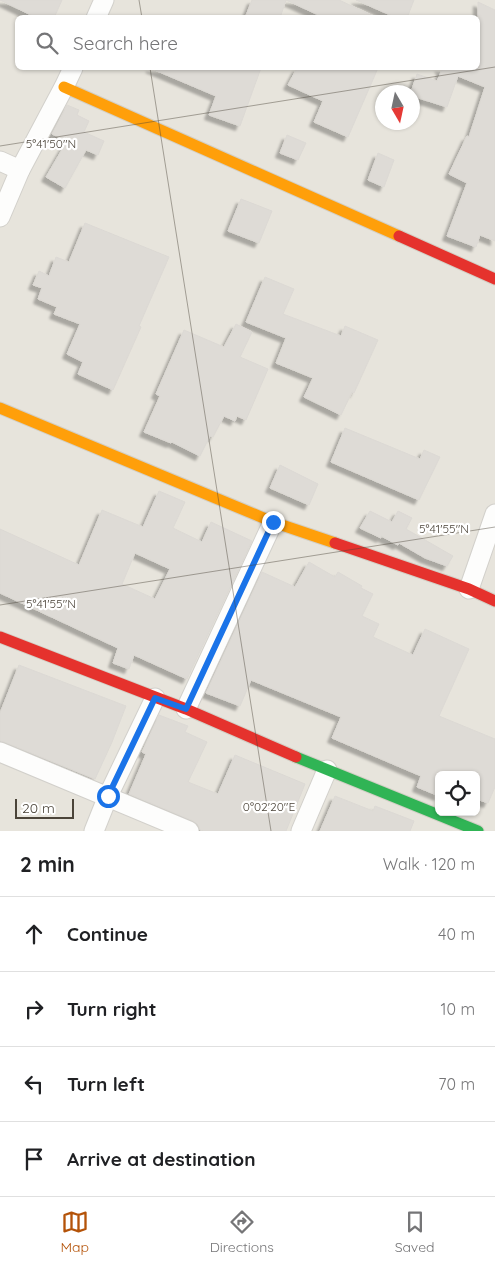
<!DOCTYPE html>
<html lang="en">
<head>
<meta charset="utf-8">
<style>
  body { margin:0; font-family:Quicksand,sans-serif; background:#f6f6f6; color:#202124 }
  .controls { position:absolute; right:15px; bottom:15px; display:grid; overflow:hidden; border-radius:8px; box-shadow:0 1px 4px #0004 }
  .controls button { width:45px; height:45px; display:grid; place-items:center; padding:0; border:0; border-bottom:1px solid #e0e0e0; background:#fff; color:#202124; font:25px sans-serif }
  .compass { position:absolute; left:375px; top:85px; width:45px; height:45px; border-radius:50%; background:#fff; box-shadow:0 1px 4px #0004; rotate:171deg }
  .scale { position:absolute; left:15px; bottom:12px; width:59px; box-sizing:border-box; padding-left:5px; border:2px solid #4b4439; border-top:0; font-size:14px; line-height:18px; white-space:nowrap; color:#4b4439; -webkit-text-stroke:4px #fff; paint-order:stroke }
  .stop { position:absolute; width:15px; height:15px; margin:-11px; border:4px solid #1a73e8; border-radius:50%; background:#fff }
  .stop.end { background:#1a73e8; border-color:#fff; box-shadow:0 1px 5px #0008 }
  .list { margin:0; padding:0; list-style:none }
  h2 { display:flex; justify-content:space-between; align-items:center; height:65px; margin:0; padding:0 20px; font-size:21px }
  h2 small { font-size:16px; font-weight:400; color:#757577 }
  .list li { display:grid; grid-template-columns:32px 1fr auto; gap:15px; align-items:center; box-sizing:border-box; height:75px; padding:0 20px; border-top:1px solid #e0e0e0 }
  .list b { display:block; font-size:19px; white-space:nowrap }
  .list em { font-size:16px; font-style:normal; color:#757577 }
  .icon { flex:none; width:28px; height:28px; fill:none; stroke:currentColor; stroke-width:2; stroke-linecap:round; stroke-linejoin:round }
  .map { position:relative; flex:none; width:495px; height:831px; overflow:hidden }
  .search { position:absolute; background:#fff; box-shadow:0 1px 4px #0004; left:15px; right:15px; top:15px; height:55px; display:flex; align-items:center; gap:12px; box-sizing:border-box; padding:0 18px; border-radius:8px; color:#757577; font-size:19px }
  .sheet { height:365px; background:#fff }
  nav { display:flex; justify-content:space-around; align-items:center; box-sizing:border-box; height:70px; border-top:1px solid #e0e0e0; background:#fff; font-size:14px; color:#757577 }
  nav a { display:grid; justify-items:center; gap:2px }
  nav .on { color:#b45309 }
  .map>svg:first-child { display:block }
  .residential { fill:#e7e4dc; fill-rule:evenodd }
  .building { fill:#dedbd6; stroke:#dcd9d4; fill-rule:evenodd; filter:url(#shadow) }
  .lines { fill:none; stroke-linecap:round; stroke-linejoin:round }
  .street-casing { stroke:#d2d0cb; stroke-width:21 }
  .fast-casing { stroke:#d3cfc5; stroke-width:13 }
  .slow-casing { stroke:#d3cfc5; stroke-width:13 }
  .jam-casing { stroke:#d3cfc5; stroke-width:13 }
  .street { stroke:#fdfdfc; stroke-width:19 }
  .fast { stroke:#30b455; stroke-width:11 }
  .slow { stroke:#ff9f0a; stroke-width:11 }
  .jam { stroke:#e5322d; stroke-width:11 }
  .route { stroke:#1a73e8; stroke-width:6 }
  .ticks { fill:none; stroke:#4b4439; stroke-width:1; stroke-opacity:0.45 }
  .ticks-label { font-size:12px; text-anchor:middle; fill:#4b4439; stroke:#fff; stroke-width:4.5; stroke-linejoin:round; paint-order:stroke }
</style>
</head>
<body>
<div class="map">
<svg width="495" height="831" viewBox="0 0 495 831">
  <defs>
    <filter id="shadow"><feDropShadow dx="-4.5" dy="4.5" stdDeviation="1" flood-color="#0004"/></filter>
  </defs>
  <rect width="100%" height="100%" fill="#f4f2ee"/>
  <!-- residential -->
  <path class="residential" d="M0 0H495V831H0ZM18 18H478V68H18ZM382 92H412V122H382ZM439 775H476V812H439Z"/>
  <!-- building -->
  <g class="building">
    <path d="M0 0H62L54 18H37Z"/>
    <path d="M252 0H339L378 18H325L286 0 280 18H245Z"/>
    <path d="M356 0H414L407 18H397Z"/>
    <path d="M478 2 495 10V241L480 235 476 247 447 236 467 183 449 174 467 136 469 137 485 87 458 76 447 107 412 96V92H411L417 74 437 81 442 70 439 68H478Z"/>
    <path d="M150 68H261L240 126 209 115 216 96Z"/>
    <path d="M297 68H378L348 137 314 122 323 101 288 85Z"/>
    <path d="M67 105 79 110 77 115 89 121 84 132 104 141 98 155 86 150 65 188 46 177 67 141 52 134Z"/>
    <path d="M287 135 306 143 298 160 280 153Z"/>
    <path d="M378 153 394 160 384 187 368 180Z"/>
    <path d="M241 199 272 211 259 243 228 231Z"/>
    <path d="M85 223 169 257 139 326 141 327 113 390 78 374 83 362 67 354 80 324 54 314 57 307 38 299 42 288 33 285 39 271 49 276 56 257 69 262Z"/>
    <path d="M265 277 294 289 283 314 341 336 345 326 378 340 354 393 352 392 341 415 304 397 313 378 276 363 286 338 246 322Z"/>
    <path d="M236 324 252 332 240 357 268 369 246 420 237 416 235 421 224 416 213 437 210 436 200 456 172 442 171 443 144 432 160 396 156 394 184 330 224 347Z"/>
    <path d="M345 428 420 459 424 450 440 457 419 500 331 462Z"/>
    <path d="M280 465 318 484 309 505 270 488Z"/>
    <path d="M159 491 185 502 173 528 202 542 211 522 252 541 187 679 134 655 129 669 113 663 118 648 0 593V529L79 565 102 510 143 527ZM135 553 170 569 155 599 122 584Z"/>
    <path d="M370 511 392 522 398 511 412 518 406 529 453 556 447 566 425 558 399 543 398 545 381 536V538L360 528Z"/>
    <path d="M309 562 335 577 338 572 362 586 361 588 373 594 362 616 379 624 373 637 413 655 425 629 469 649 439 716 495 739V787L488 803 476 799V775H439V796L417 787 421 776 332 738 341 717 251 680 240 706 206 693 262 572 295 587Z"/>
    <path d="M19 665 126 706 112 742 95 779 4 742 0 741V713Z"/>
    <path d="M159 715 188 726 185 732 207 742 188 782 218 794 235 755 305 784 286 831H203L200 830 198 825 193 821 129 794 146 754 142 752Z"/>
    <path d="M335 796 373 811 375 806 414 821 410 831H320Z"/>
  </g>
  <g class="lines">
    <!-- street casing -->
    <g class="street-casing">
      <g id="street">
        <path d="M96 18 104 0"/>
        <path d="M0 161 20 170"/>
        <path d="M0 217 20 170 64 87 73 68"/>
        <path d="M469 589 495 514"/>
        <path d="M186 709 273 522"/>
        <path d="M0 752 189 831"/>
        <path d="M94 831 108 796 155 698"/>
        <path d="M301 831 327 770"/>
      </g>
    </g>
    <!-- fast casing -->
    <g class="fast-casing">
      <path id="fast" d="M296 757 478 831"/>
    </g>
    <!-- slow casing -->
    <g class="slow-casing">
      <g id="slow">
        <path d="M64 87 399 236"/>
        <path d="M0 408 273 522 335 543"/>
      </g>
    </g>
    <!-- jam casing -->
    <g class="jam-casing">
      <g id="jam">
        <path d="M399 236 495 279"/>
        <path d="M335 543 469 589 495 601"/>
        <path d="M0 637 186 709 296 757"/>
      </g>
    </g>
    <!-- street -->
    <use href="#street" class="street"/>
    <!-- fast -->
    <use href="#fast" class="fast"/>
    <!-- slow -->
    <use href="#slow" class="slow"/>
    <!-- jam -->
    <use href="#jam" class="jam"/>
  </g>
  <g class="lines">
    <!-- route -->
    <path class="route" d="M108 796 155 698 186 709 273 522"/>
  </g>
  <!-- ticks -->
  <path class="ticks" d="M139 0 142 18M150 68 271 831M0 146 495 67M0 605 495 527"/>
  <g class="ticks-label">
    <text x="51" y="148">5°41'50"N</text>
    <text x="444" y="533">5°41'55"N</text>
    <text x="51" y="608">5°41'55"N</text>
    <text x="269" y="811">0°02'20"E</text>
  </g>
</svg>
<div class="controls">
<button><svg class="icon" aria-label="locate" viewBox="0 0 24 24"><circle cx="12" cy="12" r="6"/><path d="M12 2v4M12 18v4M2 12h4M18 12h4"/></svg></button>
</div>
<svg class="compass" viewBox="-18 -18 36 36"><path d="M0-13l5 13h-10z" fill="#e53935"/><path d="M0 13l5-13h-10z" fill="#757577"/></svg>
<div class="scale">20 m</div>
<div class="stop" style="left:108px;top:796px"></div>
<div class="stop end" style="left:273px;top:522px"></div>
<div class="search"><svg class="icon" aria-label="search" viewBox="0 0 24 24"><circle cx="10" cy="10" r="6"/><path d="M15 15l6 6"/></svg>Search here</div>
</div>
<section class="sheet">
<h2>2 min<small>Walk · 120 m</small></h2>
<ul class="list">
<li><svg class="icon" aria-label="ahead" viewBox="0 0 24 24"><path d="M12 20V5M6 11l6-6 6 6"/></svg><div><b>Continue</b></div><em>40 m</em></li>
<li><svg class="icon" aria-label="right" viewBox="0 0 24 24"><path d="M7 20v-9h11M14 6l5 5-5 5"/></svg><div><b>Turn right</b></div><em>10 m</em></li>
<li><svg class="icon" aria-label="left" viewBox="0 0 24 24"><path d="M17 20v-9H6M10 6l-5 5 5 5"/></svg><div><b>Turn left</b></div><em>70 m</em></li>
<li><svg class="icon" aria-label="arrive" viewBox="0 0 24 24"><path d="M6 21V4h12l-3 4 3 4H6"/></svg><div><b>Arrive at destination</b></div></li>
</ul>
</section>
<nav>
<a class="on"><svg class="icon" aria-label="map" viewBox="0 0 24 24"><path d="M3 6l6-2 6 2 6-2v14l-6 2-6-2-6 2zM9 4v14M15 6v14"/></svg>Map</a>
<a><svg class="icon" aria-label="directions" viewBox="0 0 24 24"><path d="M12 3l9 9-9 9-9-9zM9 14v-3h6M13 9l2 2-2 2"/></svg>Directions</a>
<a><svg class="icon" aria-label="saved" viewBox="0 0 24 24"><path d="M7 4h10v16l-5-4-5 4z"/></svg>Saved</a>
</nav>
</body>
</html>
